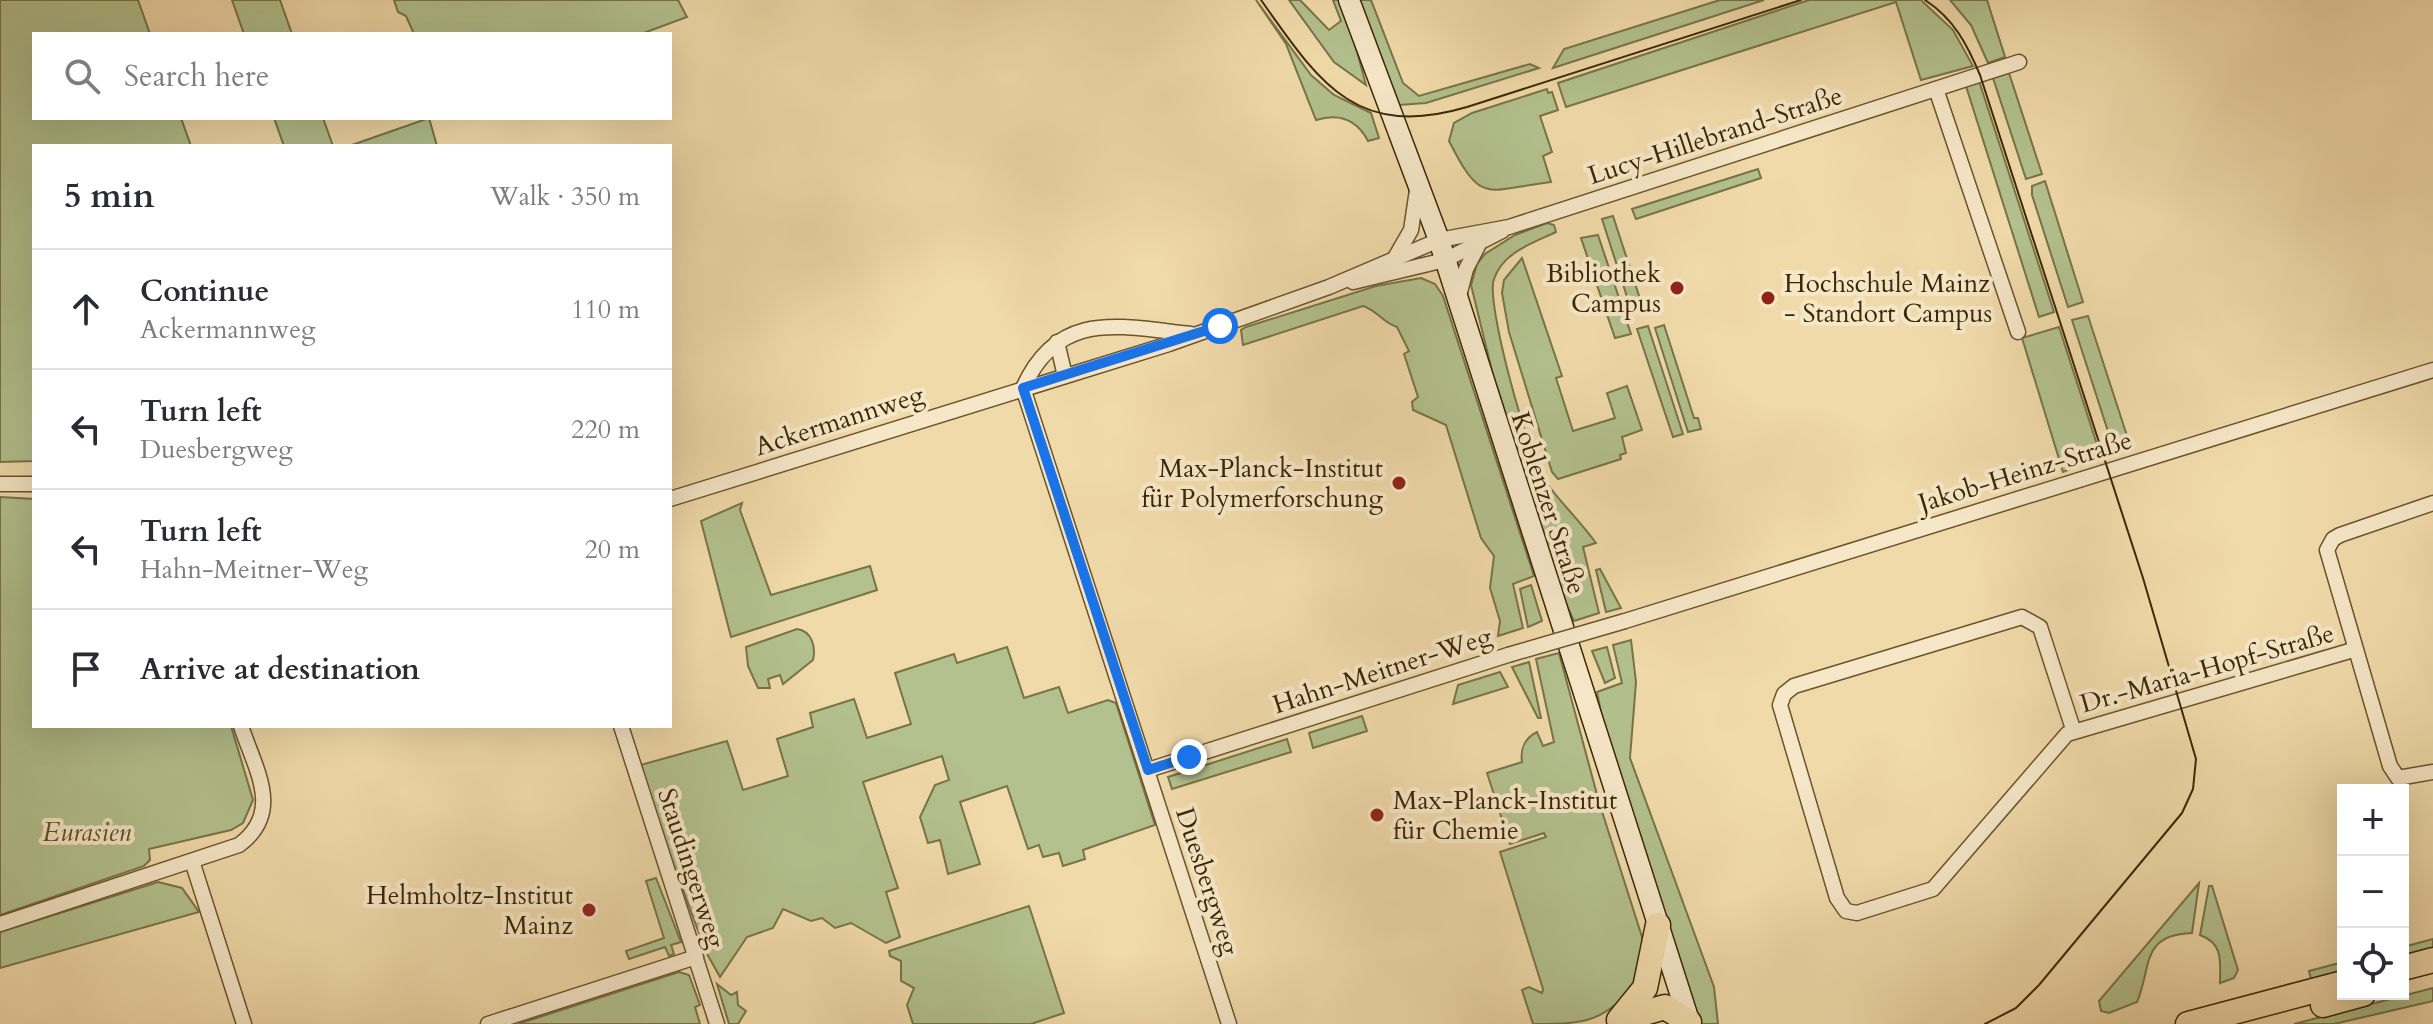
<!DOCTYPE html>
<html lang="en">
<head>
<meta charset="utf-8">
<style>
  body { margin:0; font-family:Cardo,serif; background:#f7f7f7; color:#2b2b33 }
  .controls { position:absolute; right:24px; bottom:24px; display:grid; overflow:hidden; border-radius:0px; box-shadow:0 8px 32px #0002 }
  .controls button { width:72px; height:72px; display:grid; place-items:center; padding:0; border:0; border-bottom:2px solid #e1e1e2; background:#fff; color:#2b2b33; font:40px sans-serif }
  .stop { position:absolute; width:24px; height:24px; margin:-18px; border:6px solid #1a73e8; border-radius:50%; background:#fff }
  .stop.end { background:#1a73e8; border-color:#fff; box-shadow:0 2px 8px #0008 }
  .list { margin:0; padding:0; list-style:none }
  h2 { display:flex; justify-content:space-between; align-items:center; height:104px; margin:0; padding:0 32px; font-size:34px }
  h2 small { font-size:26px; font-weight:400; color:#7c7c81 }
  .list li { display:grid; grid-template-columns:52px 1fr auto; gap:24px; align-items:center; box-sizing:border-box; height:120px; padding:0 32px; border-top:2px solid #e1e1e2 }
  .list b { display:block; font-size:30px; white-space:nowrap }
  .list p { margin:0; font-size:26px; white-space:nowrap; color:#7c7c81 }
  .list em { font-size:26px; font-style:normal; color:#7c7c81 }
  .icon { flex:none; width:44px; height:44px; fill:none; stroke:currentColor; stroke-width:2; stroke-linecap:round; stroke-linejoin:round }
  .map { position:relative; flex:none; width:2433px; height:1024px; overflow:hidden }
  .search { position:absolute; background:#fff; box-shadow:0 8px 32px #0002; left:32px; top:32px; width:640px; height:88px; display:flex; align-items:center; gap:20px; box-sizing:border-box; padding:0 28px; border-radius:0px; color:#7c7c81; font-size:30px }
  .panel { position:absolute; background:#fff; box-shadow:0 8px 32px #0002; left:32px; top:144px; width:640px; height:584px; border-radius:0px }
  .map>svg:first-child { display:block }
  .green { fill:#b3c18e; stroke:#787448; stroke-width:2 }
  .lines { fill:none; stroke-linecap:round; stroke-linejoin:round }
  .minor-casing { stroke:#6a542d; stroke-width:17 }
  .secondary-casing { stroke:#3d2703; stroke-width:23 }
  .trunk-casing { stroke:#3d2703; stroke-width:27 }
  .minor { stroke:#f6e7c8; stroke-width:14 }
  .secondary { stroke:#f6e7c8; stroke-width:20 }
  .trunk { stroke:#f1daaa; stroke-width:24 }
  .tram { stroke:#3d2703; stroke-width:2 }
  .minor-bridge-casing { stroke:#6a542d; stroke-width:17; stroke-linecap:butt }
  .minor-bridge { stroke:#f6e7c8; stroke-width:14 }
  .route { stroke:#1a73e8; stroke-width:10 }
  .poi-dot { fill:#8f2418; stroke:#f6e7c8; stroke-width:3 }
  .labels { text-anchor:middle; stroke-width:8; stroke-linejoin:round; paint-order:stroke }
  .street-label { font-size:26px; fill:#3d2703; stroke:#f6e7c8 }
  .poi-label { font-size:26px; fill:#3d2703; stroke:#f6e7c8; text-anchor:end }
  .park-label { font-size:26px; font-style:italic; fill:#5a4e26; stroke:#f6e7c8 }
</style>
</head>
<body>
<div class="map">
<svg width="2433" height="1024" viewBox="0 0 2433 1024">
  <rect width="100%" height="100%" fill="#f1daaa"/>
  <filter id="stains"><feTurbulence type="fractalNoise" baseFrequency=".0025" numOctaves="4"/><feColorMatrix values="0 0 0 0 .2 0 0 0 0 .09 0 0 0 0 .02 0 0 0 .5 -.17"/></filter>
  <radialGradient id="worn" r=".72"><stop offset=".6" stop-color="#630" stop-opacity="0"/><stop offset="1" stop-color="#630" stop-opacity=".3"/></radialGradient>
  <!-- green -->
  <g class="green">
    <path d="M0 0H138L150 34H34V118H181L191 146H34V461L0 462Z"/>
    <path d="M232 0H280L292 34H244Z"/>
    <path d="M394 0H678L687 17 641 34H414L406 16 398 12Z"/>
    <path d="M1256 0 1311 75 1334 95 1371 113 1379 138 1368 141C1357 120 1339 113 1316 120L1286 44Z"/>
    <path d="M1289 0H1300L1329 30 1341 21 1333 0H1343L1366 85 1334 62Z"/>
    <path d="M1358 0H1371L1403 83 1419 96 1530 64 1539 68 1426 103 1399 105Z"/>
    <path d="M1720 0H1764L1553 68 1564 49Z"/>
    <path d="M1809 0H1921L1953 30 1973 66 1921 80 1896 2 1566 107 1558 83Z"/>
    <path d="M1950 0H1987L2005 57 1988 63 1971 25Z"/>
    <path d="M2009 73 2042 174 2026 179 1993 78Z"/>
    <path d="M1979 81 2054 312 2039 317 1966 86Z"/>
    <path d="M1547 89 1548 93 1552 92 1558 110 1540 116 1552 152 1543 156 1551 182C1485 190 1482 206 1449 141L1454 123 1472 113Z"/>
    <path d="M274 118H323L333 146H284Z"/>
    <path d="M429 118 437 146H349Z"/>
    <path d="M1758 169 1761 178 1636 219 1632 209Z"/>
    <path d="M2045 181 2083 302 2068 307 2032 195V186Z"/>
    <path d="M1613 216 1641 302 1630 306 1602 219Z"/>
    <path d="M1547 223 1554 225 1556 232C1533 243 1503 252 1494 279 1485 302 1529 458 1545 481 1560 502 1580 521 1596 543L1583 547 1599 613 1574 621 1550 569 1538 528 1541 524 1493 375 1471 285 1477 264 1485 254 1515 235Z"/>
    <path d="M1598 235 1631 334 1615 338 1581 238Z"/>
    <path d="M1522 258 1562 376 1556 378 1573 431 1615 418 1607 393 1627 386 1642 430 1622 437 1626 453 1620 455 1621 459 1558 479 1552 472 1509 332 1502 293 1504 280Z"/>
    <path d="M1421 278 1435 284 1443 296 1534 576 1513 584 1523 628 1498 636 1500 621 1490 588 1494 556 1481 538 1446 425 1413 410 1412 402 1418 397 1404 354 1409 351 1397 327C1383 323 1378 311 1363 306L1243 345 1241 330 1246 327 1376 286Z"/>
    <path d="M2088 316 2130 445 2114 450 2072 320Z"/>
    <path d="M1664 325 1694 418H1698L1701 429 1688 432 1655 328Z"/>
    <path d="M1648 326 1683 434 1673 437 1637 329Z"/>
    <path d="M2059 327 2101 457 2063 472 2022 338Z"/>
    <path d="M0 497 34 499V726H231L253 800 243 823 231 830 149 849 150 860 144 866 0 915Z"/>
    <path d="M742 503 740 510 771 595 870 566 877 590 731 637 701 521Z"/>
    <path d="M1600 569 1621 608 1606 612 1596 570Z"/>
    <path d="M1531 585 1542 621 1528 627 1520 589Z"/>
    <path d="M797 629C812 631 816 647 813 660L783 684 780 675 768 679 770 688H758L748 666 746 647Z"/>
    <path d="M1631 640 1636 682 1630 758 1714 987 1718 1024H1701L1610 759 1597 692 1622 683 1613 645Z"/>
    <path d="M1007 647 1024 698 1059 687 1068 713 1108 700 1116 703 1155 825 1083 850 1085 859 1063 866 1059 853 1043 857 1039 845 1028 849 1007 786 960 802 980 864 948 874 940 840 928 843 920 817 935 785 949 780 942 756 863 782 898 888 886 892 900 937 886 943 851 923 835 928 822 918 811 921 783 909 773 928 747 937 720 977 706 952 637 766 727 741 743 790 788 776 777 739 813 727 810 713 854 699 867 738 911 724 895 673 954 654 957 663Z"/>
    <path d="M1607 647 1615 678 1605 683 1592 651Z"/>
    <path d="M1559 653 1599 802 1642 937V979C1601 1022 1591 1024 1533 1024L1522 990 1529 987 1542 993 1543 989 1500 852 1546 837 1544 833 1510 844 1487 773 1522 762C1520 749 1525 738 1537 732L1543 746 1554 742 1536 659Z"/>
    <path d="M1529 662 1541 718H1538L1512 667Z"/>
    <path d="M1500 672 1508 687 1453 704 1458 685Z"/>
    <path d="M1362 716 1367 731 1313 748 1309 733Z"/>
    <path d="M1287 739 1291 752 1172 789 1168 777Z"/>
    <path d="M656 878 681 942 671 945 674 954 669 956 665 947 629 959 626 951 664 938 646 881Z"/>
    <path d="M158 882 182 888 199 912 0 968V932Z"/>
    <path d="M2199 883 2192 933C2140 935 2152 967 2137 1002L2109 1013 2101 1011 2099 1001Z"/>
    <path d="M2209 886H2212L2238 970 2234 978 2220 983C2220 962 2224 944 2200 935Z"/>
    <path d="M1029 906 1064 1013 1031 1024H913L907 1005 914 988 901 981V961L890 956 889 951Z"/>
    <path d="M2433 939V948L2403 955V947Z"/>
    <path d="M2343 962V971L2311 979 2309 971Z"/>
    <path d="M679 972 689 975 700 1005 695 1007 700 1024H518Z"/>
    <path d="M717 984 731 995 737 992 738 1005 746 1011 738 1024H729Z"/>
    <path d="M2433 988V1001L2334 1024H2294Z"/>
  </g>
  <g class="lines">
    <!-- minor casing -->
    <g class="minor-casing">
      <g id="minor">
        <path d="M1936 89 2018 332"/>
        <path d="M1396 256 1411 230 1417 190"/>
        <path d="M1353 282 1445 260 1502 231"/>
        <path d="M1458 300 1466 269 1478 246"/>
        <path d="M1057 342 1065 376"/>
        <path d="M1023 388 1229 1024"/>
        <path d="M1023 388C1059 308 1121 327 1191 334"/>
        <path d="M0 484H34"/>
        <path d="M670 499 1169 344 1329 287 1439 240 1509 227 2019 62"/>
        <path d="M2433 503 2340 535 2333 539 2327 550 2390 766 2398 778 2433 772"/>
        <path d="M1625 621 2433 370"/>
        <path d="M621 726 717 1024"/>
        <path d="M2074 732 2040 627 2022 617 1794 686 1784 694 1780 705 1837 898 1846 911 1857 913 1933 889 2067 734 2353 650"/>
        <path d="M1148 770 1508 655"/>
        <path d="M192 861 244 1024"/>
        <path d="M0 924 239 845C284 812 255 769 241 726"/>
        <path d="M488 1024 696 957"/>
      </g>
    </g>
    <!-- secondary casing -->
    <g class="secondary-casing">
      <path id="secondary" d="M1349 0 1439 240 1690 1024"/>
    </g>
    <!-- trunk casing -->
    <g class="trunk-casing">
      <g id="trunk">
        <path d="M2403 968 2433 960"/>
        <path d="M2323 1005 2363 994"/>
        <path d="M1623 1019 1665 1007 1689 1022"/>
        <path d="M1619 1020 1645 988 1658 925"/>
        <path d="M2188 1024 2343 983"/>
      </g>
    </g>
    <!-- minor -->
    <use href="#minor" class="minor"/>
    <!-- secondary -->
    <use href="#secondary" class="secondary"/>
    <!-- trunk -->
    <use href="#trunk" class="trunk"/>
    <!-- tram -->
    <g class="tram">
      <path d="M1261 0C1319 82 1355 140 1467 107L1801 0"/>
      <path d="M1925 0C1954 19 1967 44 1980 75L2143 578 2196 759 2193 789 2182 813 2039 985 2016 1008 1985 1024"/>
    </g>
    <!-- minor-bridge casing -->
    <g class="minor-bridge-casing">
      <path id="minor-bridge" d="M1508 655 1625 621"/>
    </g>
    <!-- minor-bridge -->
    <use href="#minor-bridge" class="minor-bridge"/>
  </g>
  <g class="lines">
    <!-- route -->
    <path class="route" d="M1189 757 1148 770 1023 388 1220 326"/>
  </g>
  <!-- markers -->
  <g class="poi-dot">
    <circle cx="1677" cy="288" r="8"/>
    <circle cx="1768" cy="298" r="8"/>
    <circle cx="1399" cy="483" r="8"/>
    <circle cx="1377" cy="815" r="8"/>
    <circle cx="589" cy="910" r="8"/>
  </g>
  <g class="labels">
    <!-- street labels -->
    <g class="street-label">
      <text transform="translate(1715 135) rotate(-18)" y="9">Lucy-Hillebrand-Straße</text>
      <text transform="translate(839 420) rotate(-18)" y="9">Ackermannweg</text>
      <text transform="translate(2025 471) rotate(-17)" y="9">Jakob-Heinz-Straße</text>
      <text transform="translate(1549 503) rotate(72)" y="9">Koblenzer Straße</text>
      <text transform="translate(2207 668) rotate(-16)" y="9">Dr.-Maria-Hopf-Straße</text>
      <text transform="translate(1382 670) rotate(-18)" y="9">Hahn-Meitner-Weg</text>
      <text transform="translate(692 868) rotate(72)" y="9">Staudingerweg</text>
      <text transform="translate(1208 881) rotate(72)" y="9">Duesbergweg</text>
    </g>
    <!-- poi labels -->
    <g class="poi-label">
      <text x="1661" y="282">Bibliothek<tspan x="1661" dy="30">Campus</tspan></text>
      <text x="1784" y="292" text-anchor="start">Hochschule Mainz<tspan x="1784" dy="30">- Standort Campus</tspan></text>
      <text x="1383" y="477">Max-Planck-Institut<tspan x="1383" dy="30">für Polymerforschung</tspan></text>
      <text x="1393" y="809" text-anchor="start">Max-Planck-Institut<tspan x="1393" dy="30">für Chemie</tspan></text>
      <text x="573" y="904">Helmholtz-Institut<tspan x="573" dy="30">Mainz</tspan></text>
    </g>
    <!-- park labels -->
    <g class="park-label">
      <text x="87" y="841">Eurasien</text>
    </g>
  </g>
  <rect width="100%" height="100%" filter="url(#stains)"/>
  <rect width="100%" height="100%" fill="url(#worn)"/>
</svg>
<div class="controls">
<button>+</button>
<button>−</button>
<button><svg class="icon" aria-label="locate" viewBox="0 0 24 24"><circle cx="12" cy="12" r="6"/><path d="M12 2v4M12 18v4M2 12h4M18 12h4"/></svg></button>
</div>
<div class="stop" style="left:1220px;top:326px"></div>
<div class="stop end" style="left:1189px;top:757px"></div>
<div class="search"><svg class="icon" aria-label="search" viewBox="0 0 24 24"><circle cx="10" cy="10" r="6"/><path d="M15 15l6 6"/></svg>Search here</div>
<section class="panel">
<h2>5 min<small>Walk · 350 m</small></h2>
<ul class="list">
<li><svg class="icon" aria-label="ahead" viewBox="0 0 24 24"><path d="M12 20V5M6 11l6-6 6 6"/></svg><div><b>Continue</b><p>Ackermannweg</p></div><em>110 m</em></li>
<li><svg class="icon" aria-label="left" viewBox="0 0 24 24"><path d="M17 20v-9H6M10 6l-5 5 5 5"/></svg><div><b>Turn left</b><p>Duesbergweg</p></div><em>220 m</em></li>
<li><svg class="icon" aria-label="left" viewBox="0 0 24 24"><path d="M17 20v-9H6M10 6l-5 5 5 5"/></svg><div><b>Turn left</b><p>Hahn-Meitner-Weg</p></div><em>20 m</em></li>
<li><svg class="icon" aria-label="arrive" viewBox="0 0 24 24"><path d="M6 21V4h12l-3 4 3 4H6"/></svg><div><b>Arrive at destination</b></div></li>
</ul>
</section>
</div>
</body>
</html>
